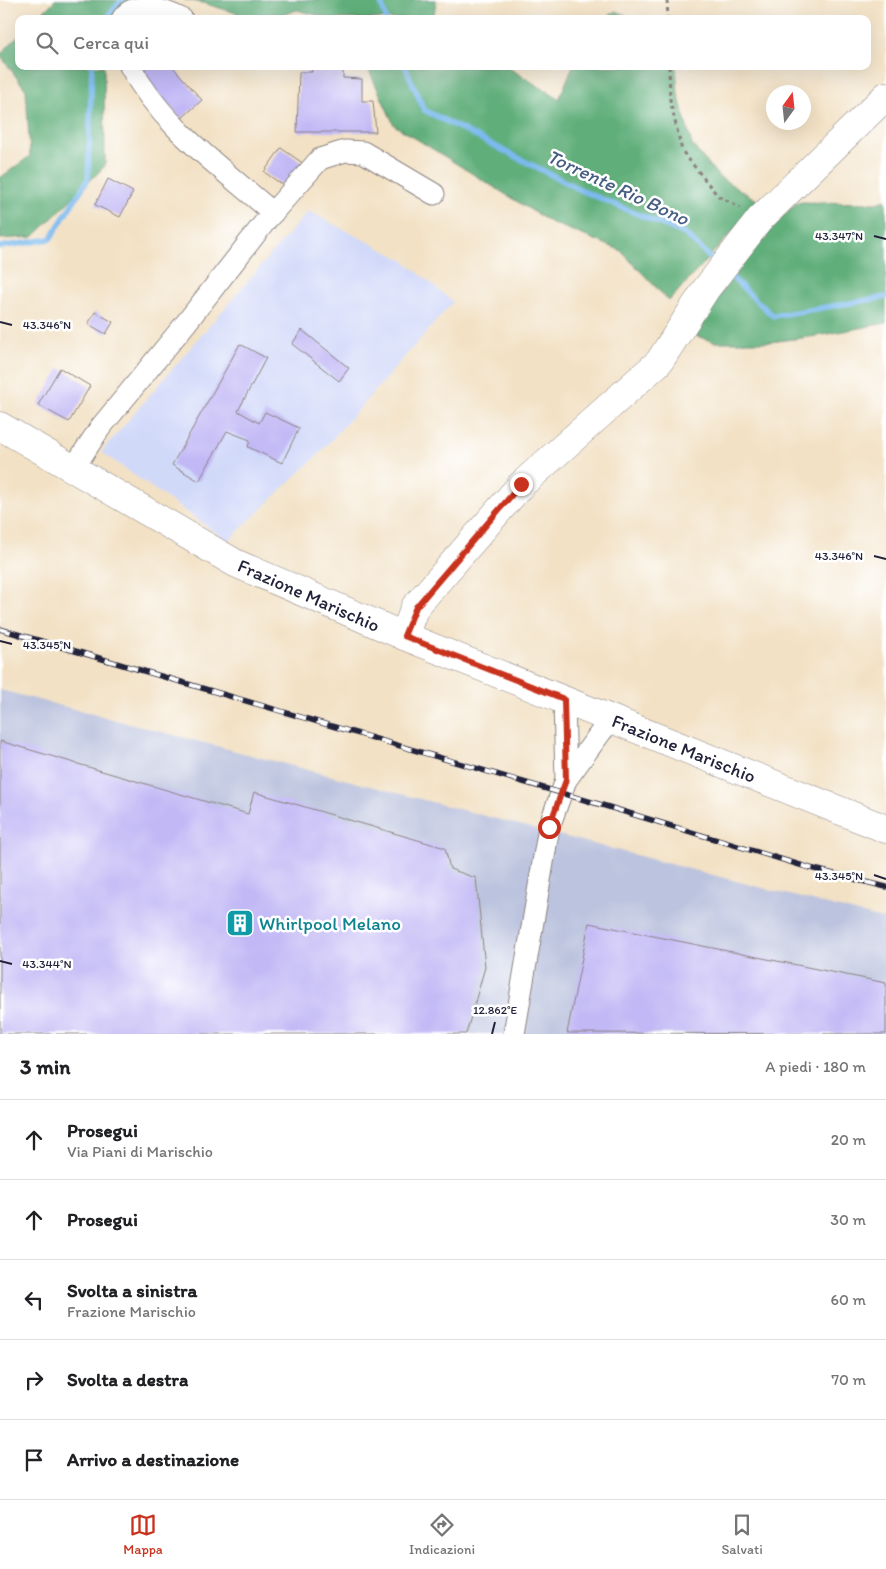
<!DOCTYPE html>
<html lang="it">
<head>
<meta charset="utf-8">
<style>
  body { margin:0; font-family:Itim,sans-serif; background:#f2f2f2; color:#202124 }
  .compass { position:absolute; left:766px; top:85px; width:45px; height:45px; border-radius:50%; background:#fff; box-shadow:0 5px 20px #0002; rotate:15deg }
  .stop { position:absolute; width:15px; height:15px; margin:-11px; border:4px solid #c8321e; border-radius:50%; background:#fff }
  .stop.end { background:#c8321e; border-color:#fff; box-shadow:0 1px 5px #0008 }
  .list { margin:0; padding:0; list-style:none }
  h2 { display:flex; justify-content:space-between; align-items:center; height:65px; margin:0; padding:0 20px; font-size:21px }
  h2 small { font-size:16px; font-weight:400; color:#757577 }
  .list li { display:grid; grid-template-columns:32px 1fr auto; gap:15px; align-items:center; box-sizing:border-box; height:80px; padding:0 20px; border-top:1px solid #e0e0e0 }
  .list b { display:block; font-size:19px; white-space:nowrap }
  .list p { margin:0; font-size:16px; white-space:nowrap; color:#757577 }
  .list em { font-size:16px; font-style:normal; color:#757577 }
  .icon { flex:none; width:28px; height:28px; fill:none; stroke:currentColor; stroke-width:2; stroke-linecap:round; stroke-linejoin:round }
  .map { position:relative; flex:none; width:886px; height:1034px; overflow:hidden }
  .search { position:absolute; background:#fff; box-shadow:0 5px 20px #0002; left:15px; right:15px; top:15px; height:55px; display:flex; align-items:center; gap:12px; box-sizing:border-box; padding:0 18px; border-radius:10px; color:#757577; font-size:19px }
  .sheet { height:465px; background:#fff }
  nav { display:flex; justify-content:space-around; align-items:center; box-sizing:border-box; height:70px; border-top:1px solid #e0e0e0; background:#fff; font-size:14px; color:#757577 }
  nav a { display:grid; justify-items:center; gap:2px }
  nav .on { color:#c8321e }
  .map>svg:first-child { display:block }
  .built { fill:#d1d9f9 }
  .industrial { fill:#bbc3de }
  .forest { fill:#60af7a; stroke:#41685a }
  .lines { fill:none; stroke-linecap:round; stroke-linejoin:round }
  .stream { stroke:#7bb9ee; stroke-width:5.5 }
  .building { fill:#c1b8f5 }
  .street-casing { stroke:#8a8280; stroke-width:23 }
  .secondary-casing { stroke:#8a8280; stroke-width:29 }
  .path { stroke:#8a8280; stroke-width:3; stroke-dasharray:4 4; stroke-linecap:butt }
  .street { stroke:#fff; stroke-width:21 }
  .secondary { stroke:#fff; stroke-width:28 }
  .rail-casing { stroke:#22223b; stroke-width:5.5 }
  .rail { stroke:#fff; stroke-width:4; stroke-dasharray:11; stroke-linecap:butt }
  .route { stroke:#c8321e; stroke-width:6 }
  .ticks { fill:none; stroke:#22223b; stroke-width:2 }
  .labels { text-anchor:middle; stroke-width:5; stroke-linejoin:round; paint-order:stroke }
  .street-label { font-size:19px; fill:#22223b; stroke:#fff }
  .culture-label { font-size:19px; fill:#0d838f; stroke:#fff; text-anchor:start }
  .water-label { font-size:20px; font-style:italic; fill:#465e83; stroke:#fff }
  .ticks-label { font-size:12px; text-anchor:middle; fill:#22223b; stroke:#fff; stroke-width:5; stroke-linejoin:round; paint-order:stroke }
</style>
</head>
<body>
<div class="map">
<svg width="886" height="1034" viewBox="0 0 886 1034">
  <rect width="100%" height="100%" fill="#fff"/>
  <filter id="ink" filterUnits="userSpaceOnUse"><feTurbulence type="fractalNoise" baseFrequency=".02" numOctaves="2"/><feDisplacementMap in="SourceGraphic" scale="10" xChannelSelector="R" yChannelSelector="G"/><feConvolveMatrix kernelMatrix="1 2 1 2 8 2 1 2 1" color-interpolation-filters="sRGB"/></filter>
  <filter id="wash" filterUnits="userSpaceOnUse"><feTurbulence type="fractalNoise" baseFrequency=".0096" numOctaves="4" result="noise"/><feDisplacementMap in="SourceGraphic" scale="20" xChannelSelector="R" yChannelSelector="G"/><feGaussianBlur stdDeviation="1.12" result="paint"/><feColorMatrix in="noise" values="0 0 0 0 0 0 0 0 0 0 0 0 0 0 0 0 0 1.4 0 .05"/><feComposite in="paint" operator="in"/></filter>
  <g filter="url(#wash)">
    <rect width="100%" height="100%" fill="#f2e1c4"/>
    <!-- built -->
    <path class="built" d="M308 211 403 260 453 302 320 453 228 541 101 452Z"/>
    <!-- industrial -->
    <path class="industrial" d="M0 690 886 920V1034H0Z"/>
    <!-- forest -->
    <g class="forest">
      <path d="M55 0H165L125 5 118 19H36Z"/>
      <path d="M185 0H436L434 15 439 19H332L297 10 272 19H256L203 3Z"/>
      <path d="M615 11 636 19H606Z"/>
      <path d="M19 35V66H104L105 166 33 237 0 239V178L30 156 26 90 0 55Z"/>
      <path d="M367 66H506L559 99 573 66H676L678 94 692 145 719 177 760 202 669 301 620 250 550 222 394 125Z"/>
      <path d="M886 200V323L817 336 770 342H714L691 334 761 238 797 202 876 203Z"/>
    </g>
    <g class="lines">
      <!-- stream -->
      <g class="stream">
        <path d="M380 0 386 19"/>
        <path d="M105 19 122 0"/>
        <path d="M405 66 424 110 585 192 685 234 717 264"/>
        <path d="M0 247 50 239 88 179 92 66"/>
        <path d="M727 273 773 316 886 297"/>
      </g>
    </g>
    <g id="blocks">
      <!-- building -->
      <g class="building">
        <path d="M149 66H172L202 100 181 119 140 74Z"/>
        <path d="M311 66H343V78L362 79V101H373L376 132H297L299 72H312Z"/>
        <path d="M281 148 304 164 287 188 264 172Z"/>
        <path d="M108 179 133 192 120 217 95 205Z"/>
        <path d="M95 312 113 322 106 334 88 324Z"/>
        <path d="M302 330 349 368 339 381 292 344Z"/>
        <path d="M240 344 266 358 238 411 259 423 265 412 299 428 282 463 248 447 250 440 227 431 199 481 172 465Z"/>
        <path d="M60 368 90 386 69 422 38 405Z"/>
        <path d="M0 741 248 814 254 792 445 848 450 869 476 878 485 967 466 1034H0Z"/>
        <path d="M589 923 886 983V1034L567 1033Z"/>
      </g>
    </g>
  </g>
  <g filter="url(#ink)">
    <use href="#blocks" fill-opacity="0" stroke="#8a8280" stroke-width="1"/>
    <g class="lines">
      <!-- street casing -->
      <g class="street-casing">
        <g id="street">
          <path d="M122 19C133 0 164 10 182 19"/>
          <path d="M130 66C162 127 222 168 273 213"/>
          <path d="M73 469 100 428 186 323 268 218 320 159 345 151 363 152 434 194"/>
          <path d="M564 699 566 780"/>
          <path d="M514 1034 549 827 566 780 601 732 613 719"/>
        </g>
      </g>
      <!-- secondary casing -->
      <g class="secondary-casing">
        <g id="secondary">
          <path d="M0 426 235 563 404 636 886 829"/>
          <path d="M404 636 415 607 521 485 659 362 706 289 760 219 886 96"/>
        </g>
      </g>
      <!-- path -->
      <g class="path">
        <path d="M667 0 668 19"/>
        <path d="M669 66 670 100 682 151 718 196 741 208"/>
      </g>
      <!-- street -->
      <use href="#street" class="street"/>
      <!-- secondary -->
      <use href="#secondary" class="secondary"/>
      <!-- rail casing -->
      <g class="rail-casing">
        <path id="rail" d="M0 629 602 805 810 868 886 887"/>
      </g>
      <!-- rail -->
      <use href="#rail" class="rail"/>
    </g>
  </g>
  <g class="lines" filter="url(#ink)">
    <!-- route -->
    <path class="route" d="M521 484 416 607 404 636 564 699 566 780 549 827"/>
  </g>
  <!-- ticks -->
  <path class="ticks" d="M874 236 886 239M0 322 12 325M874 556 886 559M0 641 12 644M874 875 886 879M0 961 12 964M492 1034 495 1022"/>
  <!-- icons -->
  <defs>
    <g id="building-square" transform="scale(1.4375)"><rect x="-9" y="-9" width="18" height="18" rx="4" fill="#0f9aa8" stroke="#fff"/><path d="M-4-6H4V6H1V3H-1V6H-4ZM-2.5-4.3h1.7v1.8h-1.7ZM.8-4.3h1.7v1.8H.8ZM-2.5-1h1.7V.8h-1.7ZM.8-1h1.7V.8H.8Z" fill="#fff"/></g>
  </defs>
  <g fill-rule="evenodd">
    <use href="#building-square" x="240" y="923"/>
  </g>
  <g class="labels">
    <!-- street labels -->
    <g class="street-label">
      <text transform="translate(309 595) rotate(24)" y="7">Frazione Marischio</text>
      <text transform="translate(684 748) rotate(22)" y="7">Frazione Marischio</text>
    </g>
    <!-- culture labels -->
    <g class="culture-label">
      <text x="259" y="930">Whirlpool Melano</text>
    </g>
    <!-- water labels -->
    <g class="water-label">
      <text transform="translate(618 187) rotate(25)" y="7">Torrente Rio Bono</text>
    </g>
  </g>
  <g class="ticks-label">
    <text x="839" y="240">43.347°N</text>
    <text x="47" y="329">43.346°N</text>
    <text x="839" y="560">43.346°N</text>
    <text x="47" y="649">43.345°N</text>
    <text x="839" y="880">43.345°N</text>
    <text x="47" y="968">43.344°N</text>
    <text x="495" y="1014">12.862°E</text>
  </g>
</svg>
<svg class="compass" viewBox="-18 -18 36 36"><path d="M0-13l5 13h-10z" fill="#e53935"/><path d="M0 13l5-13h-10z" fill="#757577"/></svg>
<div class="stop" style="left:549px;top:827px"></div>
<div class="stop end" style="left:521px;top:484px"></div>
<div class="search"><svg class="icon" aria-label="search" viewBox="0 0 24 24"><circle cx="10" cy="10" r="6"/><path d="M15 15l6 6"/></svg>Cerca qui</div>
</div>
<section class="sheet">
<h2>3 min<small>A piedi · 180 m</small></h2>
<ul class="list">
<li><svg class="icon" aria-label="ahead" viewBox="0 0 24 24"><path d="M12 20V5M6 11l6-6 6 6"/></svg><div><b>Prosegui</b><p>Via Piani di Marischio</p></div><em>20 m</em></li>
<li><svg class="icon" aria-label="ahead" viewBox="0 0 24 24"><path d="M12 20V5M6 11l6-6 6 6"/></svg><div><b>Prosegui</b></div><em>30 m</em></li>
<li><svg class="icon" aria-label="left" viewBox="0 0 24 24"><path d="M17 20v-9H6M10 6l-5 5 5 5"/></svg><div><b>Svolta a sinistra</b><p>Frazione Marischio</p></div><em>60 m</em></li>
<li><svg class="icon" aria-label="right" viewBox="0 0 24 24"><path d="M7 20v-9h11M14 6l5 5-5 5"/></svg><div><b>Svolta a destra</b></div><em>70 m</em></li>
<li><svg class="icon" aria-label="arrive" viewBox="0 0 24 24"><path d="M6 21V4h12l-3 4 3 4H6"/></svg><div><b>Arrivo a destinazione</b></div></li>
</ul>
</section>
<nav>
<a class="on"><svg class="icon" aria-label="map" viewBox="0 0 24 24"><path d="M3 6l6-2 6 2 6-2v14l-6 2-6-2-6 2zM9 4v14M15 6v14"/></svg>Mappa</a>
<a><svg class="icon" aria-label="directions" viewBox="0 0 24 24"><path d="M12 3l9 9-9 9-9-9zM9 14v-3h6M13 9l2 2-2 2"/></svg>Indicazioni</a>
<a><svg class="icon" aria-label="saved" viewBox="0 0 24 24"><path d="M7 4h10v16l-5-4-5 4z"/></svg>Salvati</a>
</nav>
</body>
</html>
